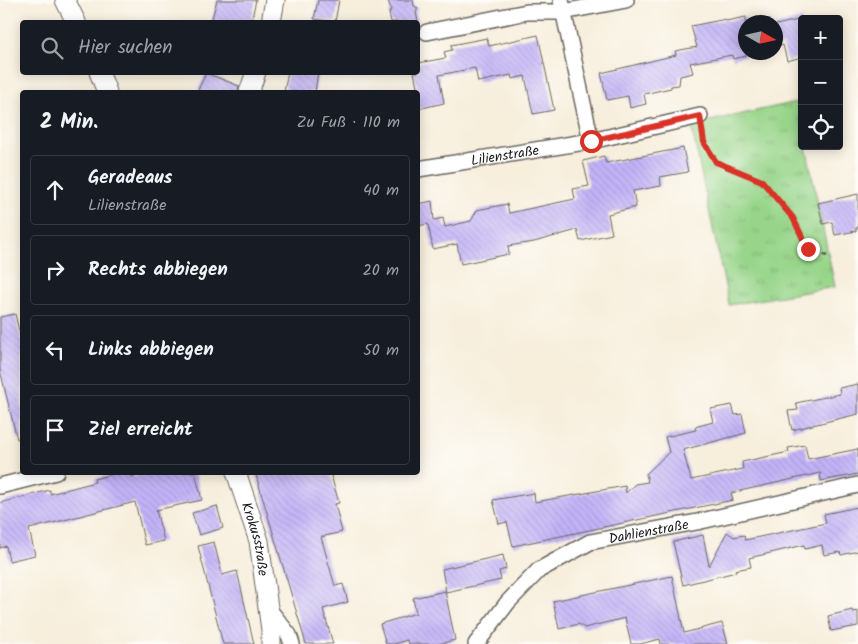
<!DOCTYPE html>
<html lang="de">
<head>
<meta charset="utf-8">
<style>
  body { margin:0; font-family:Kalam,sans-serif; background:#20242c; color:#f1f3f6 }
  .controls { position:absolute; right:15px; top:15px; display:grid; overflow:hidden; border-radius:5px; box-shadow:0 2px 12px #0003 }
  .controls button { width:45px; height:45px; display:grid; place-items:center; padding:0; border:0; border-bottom:1px solid #363941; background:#171b24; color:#f1f3f6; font:25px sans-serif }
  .compass { position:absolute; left:738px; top:15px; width:45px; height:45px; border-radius:50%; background:#171b24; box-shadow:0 2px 12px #0003; rotate:99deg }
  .stop { position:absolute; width:15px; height:15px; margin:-11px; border:4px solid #d93025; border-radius:50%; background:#fff }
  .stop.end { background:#d93025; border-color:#fff; box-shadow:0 1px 5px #0008 }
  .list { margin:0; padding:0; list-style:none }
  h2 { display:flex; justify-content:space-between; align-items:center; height:65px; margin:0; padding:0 20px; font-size:21px }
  h2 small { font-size:16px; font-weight:400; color:#9ea1a6 }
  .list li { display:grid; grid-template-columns:32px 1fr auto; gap:15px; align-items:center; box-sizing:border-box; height:70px; margin:0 10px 10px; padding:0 10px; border:1px solid #363941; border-radius:5px }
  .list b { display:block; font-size:19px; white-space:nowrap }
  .list p { margin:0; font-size:16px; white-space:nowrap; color:#9ea1a6 }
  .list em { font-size:16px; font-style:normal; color:#9ea1a6 }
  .icon { flex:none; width:28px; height:28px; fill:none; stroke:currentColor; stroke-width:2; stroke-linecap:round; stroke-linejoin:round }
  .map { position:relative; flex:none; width:858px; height:644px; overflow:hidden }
  .search { position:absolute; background:#171b24; box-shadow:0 2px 12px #0003; left:20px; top:20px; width:400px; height:55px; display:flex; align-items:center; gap:12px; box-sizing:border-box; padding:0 18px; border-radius:5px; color:#9ea1a6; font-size:19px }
  .panel { position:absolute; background:#171b24; box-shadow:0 2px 12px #0003; left:20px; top:90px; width:400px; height:385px; border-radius:5px }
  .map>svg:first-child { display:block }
  .grass { fill:url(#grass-tufts); stroke:#5a7853 }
  .building { fill:url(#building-back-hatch) }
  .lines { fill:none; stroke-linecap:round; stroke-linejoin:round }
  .minor-casing { stroke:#69665f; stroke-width:18 }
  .tertiary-casing { stroke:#69665f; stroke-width:21 }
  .path { stroke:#69665f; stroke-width:3; stroke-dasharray:4 4; stroke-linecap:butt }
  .minor { stroke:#fff; stroke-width:15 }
  .tertiary { stroke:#fff; stroke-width:19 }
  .route { stroke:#d93025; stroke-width:6 }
  .labels { text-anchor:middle; stroke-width:4; stroke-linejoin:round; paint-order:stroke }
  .street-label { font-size:14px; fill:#1c1c1c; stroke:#fdfcf7 }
</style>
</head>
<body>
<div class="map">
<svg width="858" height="644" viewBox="0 0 858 644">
  <defs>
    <pattern id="grass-tufts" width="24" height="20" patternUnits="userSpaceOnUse" patternTransform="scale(1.25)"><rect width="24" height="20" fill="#98d58a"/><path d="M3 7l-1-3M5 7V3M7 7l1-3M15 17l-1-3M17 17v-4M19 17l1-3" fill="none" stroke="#82b676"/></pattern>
    <pattern id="building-back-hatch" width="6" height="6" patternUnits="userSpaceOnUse" patternTransform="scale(1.25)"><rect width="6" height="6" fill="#c2b3f8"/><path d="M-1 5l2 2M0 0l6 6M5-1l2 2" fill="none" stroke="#a699d4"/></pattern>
  </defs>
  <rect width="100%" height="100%" fill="#fdfcf7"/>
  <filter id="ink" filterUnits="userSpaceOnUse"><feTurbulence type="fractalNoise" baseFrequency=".02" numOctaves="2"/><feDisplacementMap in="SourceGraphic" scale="10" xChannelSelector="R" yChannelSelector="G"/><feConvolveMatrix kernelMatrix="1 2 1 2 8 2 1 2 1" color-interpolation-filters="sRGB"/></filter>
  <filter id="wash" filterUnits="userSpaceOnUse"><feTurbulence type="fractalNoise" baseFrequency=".0096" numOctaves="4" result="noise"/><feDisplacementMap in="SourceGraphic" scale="20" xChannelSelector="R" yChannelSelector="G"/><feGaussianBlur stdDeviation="1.12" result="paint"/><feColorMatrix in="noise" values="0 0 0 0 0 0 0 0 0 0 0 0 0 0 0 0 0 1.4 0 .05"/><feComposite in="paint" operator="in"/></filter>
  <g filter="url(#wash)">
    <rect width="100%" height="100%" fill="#f7eedc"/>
    <!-- grass -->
    <path class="grass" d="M797 102 802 127V146H806L835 287 729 305 691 125Z"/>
    <g id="blocks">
      <!-- building -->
      <g class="building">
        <path d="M217 0H256L251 22H211Z"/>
        <path d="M318 0H339L335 22 314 19Z"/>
        <path d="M388 0H413L414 6 418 8 416 12 418 22H391L389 13 391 10Z"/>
        <path d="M746 17V56L733 59 732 55 690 63 693 73 680 76 679 85 671 86V88L644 94 646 104 630 108 628 96 607 100 601 73 676 55 675 51 697 47 691 26 726 19V21Z"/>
        <path d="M802 19V57L787 61 783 45 776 47V25Z"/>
        <path d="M538 35 554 110 533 114 525 76 512 79 511 75 478 82 475 68 439 75 444 103 418 109V92L414 72H418V63L446 58 444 52 452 50 451 45 487 38 489 46Z"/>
        <path d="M288 72H318L315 92H284Z"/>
        <path d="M206 73 239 86 238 92H197Z"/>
        <path d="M683 148 688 172 660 177 661 186 633 191 636 207 608 214 612 234 580 241 577 230 534 242 508 246 509 254 461 264 457 244 433 249 428 224 418 226V204L432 201 434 220 443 218 445 227 471 221 477 210 507 204 509 213 575 199 573 189 589 186 583 161 604 156 606 163Z"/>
        <path d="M858 194V228H856V231L835 235 832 222 823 224 818 203Z"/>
        <path d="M15 314 22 343V438L17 439 0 370V317Z"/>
        <path d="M858 384V414L792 430 788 411 798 410 796 403 840 394 839 388Z"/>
        <path d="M732 405 735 415 742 414 746 433 683 450 691 480 743 469 742 462 789 452 788 448 805 445 808 459 858 449V474L821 481 820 473 731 493 733 500 513 546 507 522 499 524 493 500 534 493 535 502 625 486 626 493 635 484 648 482 646 474 669 452 665 437 696 430 695 427 713 422 710 409Z"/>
        <path d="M120 472H131L132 477 149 472H195L202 500 156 510 164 541 145 545 135 502 29 529 35 555 9 561 6 546 0 548V503L50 490V494L95 482 94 479Z"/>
        <path d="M255 472H330L339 503 335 504 342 532 321 537 335 586 343 584 348 602 323 609 333 644H306Z"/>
        <path d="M217 506 223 528 199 535 192 513Z"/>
        <path d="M858 507V551L841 555 840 552 824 555 822 545 805 549 804 545 749 558 751 567 735 570 736 572 683 585 673 542 703 535 709 566 727 532 734 537 744 535 745 540 826 523 824 514Z"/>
        <path d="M214 542 222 575 237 571 254 644H223L198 546Z"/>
        <path d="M503 555 506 569 499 571 501 580 446 592 442 569Z"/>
        <path d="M672 576 684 633 722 623 728 644H661L660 639 640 644H631L625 618 584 628 579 624 559 629 553 601Z"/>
        <path d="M445 591 455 640 438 644H408L407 640 394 644H386L380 624 416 613 413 598Z"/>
        <path d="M852 610 853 612 858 611V626L831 631 828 616Z"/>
      </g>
    </g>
  </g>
  <g filter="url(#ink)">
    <use href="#blocks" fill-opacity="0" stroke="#69665f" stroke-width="1"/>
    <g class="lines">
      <!-- minor casing -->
      <g class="minor-casing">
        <g id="minor">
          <path d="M561 0 591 141"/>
          <path d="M427 32 527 12H563L626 0"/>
          <path id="s1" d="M418 169 591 141 700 116"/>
          <path d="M0 486 56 472"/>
          <path d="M267 607 289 635 292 644"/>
          <path id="s2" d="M476 644 508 602 539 570 590 542 697 522 858 485"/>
        </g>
      </g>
      <!-- tertiary casing -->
      <g class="tertiary-casing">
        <g id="tertiary">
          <path d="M65 0 76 22"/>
          <path d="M271 22 275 0"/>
          <path d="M99 72 107 92"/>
          <path d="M249 92 256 72"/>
          <path id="s3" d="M236 472 259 541 271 630V644"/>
        </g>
      </g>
      <!-- path -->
      <path class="path" d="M702 130 704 142 717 162 762 181 793 218 808 249 831 257"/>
      <!-- minor -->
      <use href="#minor" class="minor"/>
      <!-- tertiary -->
      <use href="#tertiary" class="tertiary"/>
    </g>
  </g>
  <g class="lines" filter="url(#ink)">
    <!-- route -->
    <path class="route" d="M591 141 700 116 704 142 716 162 762 181 793 218 808 249"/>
  </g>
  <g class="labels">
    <!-- street labels -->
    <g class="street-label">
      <text dy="5" stroke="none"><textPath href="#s1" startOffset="88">Lilienstraße</textPath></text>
      <text dy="5" stroke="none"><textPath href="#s2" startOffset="215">Dahlienstraße</textPath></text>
      <text dy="5" stroke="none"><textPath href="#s3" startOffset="70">Krokusstraße</textPath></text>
    </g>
  </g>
</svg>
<div class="controls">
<button>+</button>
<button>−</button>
<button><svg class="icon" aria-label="locate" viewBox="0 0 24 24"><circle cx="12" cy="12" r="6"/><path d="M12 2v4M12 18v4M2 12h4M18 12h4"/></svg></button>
</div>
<svg class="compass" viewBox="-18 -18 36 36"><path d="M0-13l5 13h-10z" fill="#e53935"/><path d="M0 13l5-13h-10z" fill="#9ea1a6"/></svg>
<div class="stop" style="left:591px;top:141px"></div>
<div class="stop end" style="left:808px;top:249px"></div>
<div class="search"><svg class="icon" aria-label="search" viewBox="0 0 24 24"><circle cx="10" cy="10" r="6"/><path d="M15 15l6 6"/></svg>Hier suchen</div>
<section class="panel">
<h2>2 Min.<small>Zu Fuß · 110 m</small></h2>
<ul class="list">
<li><svg class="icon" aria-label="ahead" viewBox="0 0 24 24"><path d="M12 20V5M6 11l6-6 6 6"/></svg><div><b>Geradeaus</b><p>Lilienstraße</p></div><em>40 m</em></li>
<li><svg class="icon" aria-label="right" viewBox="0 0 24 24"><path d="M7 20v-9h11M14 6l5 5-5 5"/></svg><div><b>Rechts abbiegen</b></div><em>20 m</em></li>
<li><svg class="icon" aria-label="left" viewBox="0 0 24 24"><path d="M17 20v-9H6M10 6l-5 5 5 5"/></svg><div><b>Links abbiegen</b></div><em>50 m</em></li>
<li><svg class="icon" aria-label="arrive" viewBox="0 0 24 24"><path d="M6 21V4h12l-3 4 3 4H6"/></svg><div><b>Ziel erreicht</b></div></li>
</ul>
</section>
</div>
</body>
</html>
